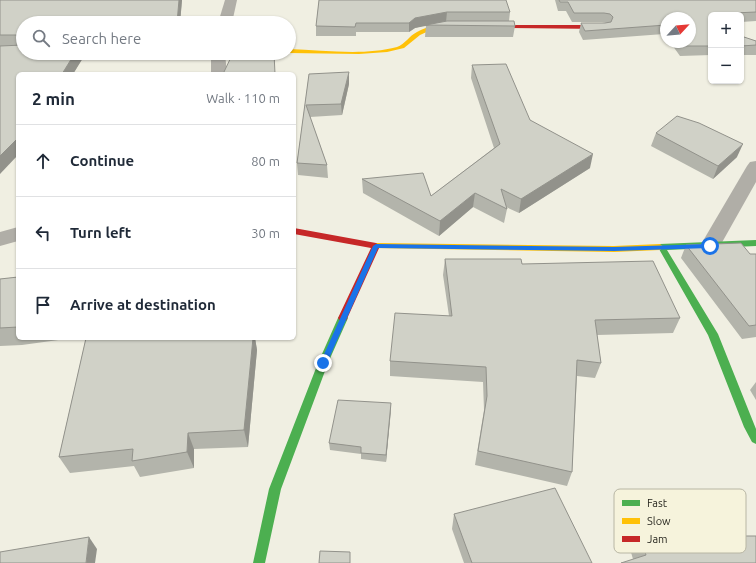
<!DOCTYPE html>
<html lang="en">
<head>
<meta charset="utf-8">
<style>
  body { margin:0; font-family:Ubuntu,sans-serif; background:#f2f2f3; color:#1f2937 }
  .controls { position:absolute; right:12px; top:12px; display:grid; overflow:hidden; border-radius:6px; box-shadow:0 1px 3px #0004 }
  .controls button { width:36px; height:36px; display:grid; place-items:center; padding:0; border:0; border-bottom:1px solid #e0e1e3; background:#fff; color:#1f2937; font:20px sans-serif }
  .compass { position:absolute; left:660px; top:12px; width:36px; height:36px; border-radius:50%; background:#fff; box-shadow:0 1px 3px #0004; rotate:64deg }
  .stop { position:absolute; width:12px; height:12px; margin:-9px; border:3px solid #1a73e8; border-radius:50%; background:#fff }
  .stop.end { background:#1a73e8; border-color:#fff; box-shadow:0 1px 4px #0008 }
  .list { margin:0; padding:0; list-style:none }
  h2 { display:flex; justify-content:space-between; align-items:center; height:52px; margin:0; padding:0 16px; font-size:17px }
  h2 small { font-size:13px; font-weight:400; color:#747a83 }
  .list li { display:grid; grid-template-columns:26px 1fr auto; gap:12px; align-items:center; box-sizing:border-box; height:72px; padding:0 16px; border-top:1px solid #e0e1e3 }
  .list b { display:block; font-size:15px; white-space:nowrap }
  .list em { font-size:13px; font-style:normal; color:#747a83 }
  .icon { flex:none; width:22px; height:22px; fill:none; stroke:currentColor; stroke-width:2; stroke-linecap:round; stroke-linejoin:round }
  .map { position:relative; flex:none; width:756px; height:563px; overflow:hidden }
  .search { position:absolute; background:#fff; box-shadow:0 1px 3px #0004; left:16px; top:16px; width:280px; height:44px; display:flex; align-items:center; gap:10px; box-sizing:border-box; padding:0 14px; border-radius:22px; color:#747a83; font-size:15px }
  .panel { position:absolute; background:#fff; box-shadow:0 1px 3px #0004; left:16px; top:72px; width:280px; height:268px; border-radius:6px }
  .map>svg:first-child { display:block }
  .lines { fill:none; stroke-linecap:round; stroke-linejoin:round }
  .street { fill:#b0aea7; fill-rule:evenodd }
  .fast { fill:#4caf50; fill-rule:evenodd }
  .slow { fill:#ffc107; fill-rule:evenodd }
  .jam { fill:#c62828; fill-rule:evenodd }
  .wall { fill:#b3b4ab }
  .shaded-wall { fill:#92928b }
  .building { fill:#d0d1c7; stroke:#92928b }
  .route { fill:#1a73e8 }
  .key { fill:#f6f3dc; stroke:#b8b6a4; stroke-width:1 }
  .key-label { font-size:11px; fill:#292820 }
</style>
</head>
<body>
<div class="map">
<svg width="756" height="563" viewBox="0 0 756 563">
  <rect width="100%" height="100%" fill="#f0efe2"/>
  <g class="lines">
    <!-- street -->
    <g class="street">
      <path d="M225 0H237L232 23H218Z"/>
      <path d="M211 53H225L227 74H211Z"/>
      <path d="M756 161V182L720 246 717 251 710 253 703 251 700 246 747 166 750 162Z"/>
      <path d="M18 227V241L0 246V232Z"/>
    </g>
    <!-- fast -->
    <g class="fast">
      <path d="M756 240V246L667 250 718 334 756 429V444L752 442 744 427 708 335 659 249 656 247 660 244Z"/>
      <path d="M343 314 346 315 348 318 328 363 281 489 265 563H253L269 489 318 363 338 318 340 315Z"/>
    </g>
    <!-- slow -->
    <g class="slow">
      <path d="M453 24 512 25 515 27 512 29 465 27 431 30 420 35 404 48 387 52 359 54 289 53V49C324 50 363 56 397 47 405 44 409 36 417 32 427 26 441 25 453 24Z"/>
      <path d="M376 243 614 246 660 244 664 247 660 250 614 252 373 248 372 246Z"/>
    </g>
    <!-- jam -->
    <g class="jam">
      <path d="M512 25H602L605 27 602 29 510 28V26Z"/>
      <path d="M294 228 376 243 380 246 346 321H340L338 318 371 248 294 234Z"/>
    </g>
  </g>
  <!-- wall -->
  <g class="wall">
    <path d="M0 0H182L180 23H23V53H86L73 74H18L0 174Z"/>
    <path d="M319 0 510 12 509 21 515 26 513 37H425L426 25 415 28 409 32H356V36H316V26Z"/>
    <path d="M555 0H756V21L741 22V15H711V55L680 56 670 42H690L666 18V36L664 34 583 40 579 32 581 23H607L602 22H572L566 11H558Z"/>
    <path d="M741 36 756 41V55H741Z"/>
    <path d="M472 65 530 120 590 168 519 213 506 207 507 209 504 223 473 207 439 236 363 193 362 179 431 196 494 148 471 78Z"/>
    <path d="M309 74 349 84 342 115 310 117 327 165 328 178 298 175 297 163Z"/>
    <path d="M656 133 737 157 713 179 651 146Z"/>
    <path d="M686 245 750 254H756V337L742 339 681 258Z"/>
    <path d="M445 259 522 264 680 318 673 333 597 335 601 363 595 378 577 376 572 472 567 486 475 465 484 410 483 382 390 376V361L449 316 443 275Z"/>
    <path d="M18 277V338H73L22 345 0 346V279Z"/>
    <path d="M86 338H255L257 350 248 447 194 449V468L140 477 134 466 70 473 59 457Z"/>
    <path d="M756 382V400L750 390Z"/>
    <path d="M391 403 386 462 361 459V454L330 450 329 443Z"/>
    <path d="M632 511 733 536 633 559 623 526Z"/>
    <path d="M454 514 592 563H464L452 529Z"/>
  </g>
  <!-- shaded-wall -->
  <g class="shaded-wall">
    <path d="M179 0H182L180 23H177Z"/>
    <path d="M447 12 446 22 415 28 409 32V23L415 18Z"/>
    <path d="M75 53H86L73 74H62Z"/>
    <path d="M349 72V84L342 115 341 104Z"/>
    <path d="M18 138V155L0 174V156Z"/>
    <path d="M743 144 737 157 713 179 718 166Z"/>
    <path d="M593 154 590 168 519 213 521 199Z"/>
    <path d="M475 193 473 207 439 236 440 221Z"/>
    <path d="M253 338H255L257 350 248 447 244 430Z"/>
    <path d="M391 403V410L386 462V455Z"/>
    <path d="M188 433 194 449V468L187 452Z"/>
    <path d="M89 537 97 549 95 563H86Z"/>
  </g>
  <!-- building -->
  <g class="building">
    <path d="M0 0H179L177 23H23V41H20L19 35H0Z"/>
    <path d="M319 0H506L510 12H447L415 18 409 23H356L355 27 316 26Z"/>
    <path d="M559 0H756V12L711 14 712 15H711V46H683L680 42H690V18H666V25L585 31 581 23H605L611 22 613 17 610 14 604 13H574L568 2H560Z"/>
    <path d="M447 21H514L515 26 426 25Z"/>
    <path d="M741 36 756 41V45L741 46Z"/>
    <path d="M23 45V53H75L62 74H18V138L0 156V46Z"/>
    <path d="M233 53H274L275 74H223Z"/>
    <path d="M506 64 530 120 593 154 521 199 501 189 507 209 475 193 440 221 362 179 423 173 431 196 500 144 472 65Z"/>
    <path d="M349 72 341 104 306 105 327 165 297 163 309 74Z"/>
    <path d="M677 116 699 123 743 144 718 166 656 133Z"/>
    <path d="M741 243 750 254H756V325L749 326 686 245Z"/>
    <path d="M445 259H521L522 264 653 261 680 318 595 320 601 363 577 360 572 472 478 451 487 396 486 367 390 361 395 313 452 316Z"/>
    <path d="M18 277V327L0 328V279Z"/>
    <path d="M86 338H253L244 430 188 433 187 452 132 461 133 449 59 457Z"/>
    <path d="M338 400 391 403 386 455 361 453V447L329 443Z"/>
    <path d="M555 488 592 563H472L454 514Z"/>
    <path d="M718 510 733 536H756V563H621L646 555 632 511 671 512Z"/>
    <path d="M89 537 86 563H0V552Z"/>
    <path d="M320 551 350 552V563H319Z"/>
  </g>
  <!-- route -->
  <path class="route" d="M376 244 614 247 710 244 713 246 710 248 614 251 378 248 327 363 326 365H321L320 363 373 246Z"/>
  <!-- legend -->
  <rect x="614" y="489" width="132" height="64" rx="6" class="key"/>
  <rect x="622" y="500" width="18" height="6" fill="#4caf50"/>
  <rect x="622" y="518" width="18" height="6" fill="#ffc107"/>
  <rect x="622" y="536" width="18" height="6" fill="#c62828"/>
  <g class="key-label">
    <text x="647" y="507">Fast</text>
    <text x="647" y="525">Slow</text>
    <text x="647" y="543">Jam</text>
  </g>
</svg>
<div class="controls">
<button>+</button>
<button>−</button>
</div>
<svg class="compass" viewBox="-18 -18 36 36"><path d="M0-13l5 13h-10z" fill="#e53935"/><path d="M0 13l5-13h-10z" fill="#747a83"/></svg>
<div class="stop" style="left:710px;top:246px"></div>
<div class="stop end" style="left:323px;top:363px"></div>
<div class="search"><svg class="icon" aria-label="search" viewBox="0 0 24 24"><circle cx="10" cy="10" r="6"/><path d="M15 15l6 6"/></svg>Search here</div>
<section class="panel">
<h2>2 min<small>Walk · 110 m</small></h2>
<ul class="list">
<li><svg class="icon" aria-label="ahead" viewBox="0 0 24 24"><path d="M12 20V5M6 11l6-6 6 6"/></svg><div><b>Continue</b></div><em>80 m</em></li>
<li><svg class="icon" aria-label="left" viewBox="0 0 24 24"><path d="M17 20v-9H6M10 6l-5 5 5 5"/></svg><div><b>Turn left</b></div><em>30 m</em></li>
<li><svg class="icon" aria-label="arrive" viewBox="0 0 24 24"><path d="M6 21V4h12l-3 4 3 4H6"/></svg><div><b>Arrive at destination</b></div></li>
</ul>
</section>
</div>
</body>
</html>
